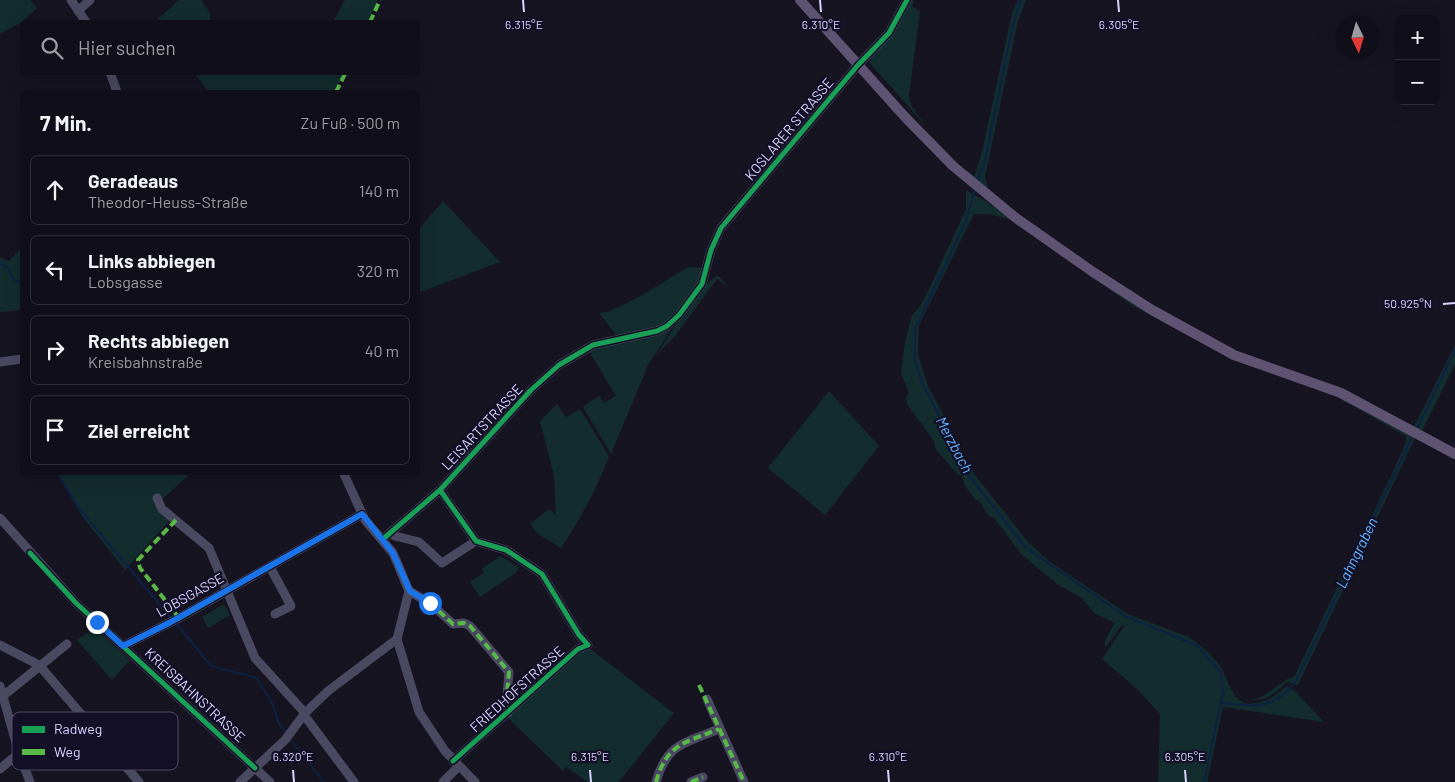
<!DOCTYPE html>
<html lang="de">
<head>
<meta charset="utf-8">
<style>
  body { margin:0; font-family:Barlow,sans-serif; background:#1e1d26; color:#f1f3f6 }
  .controls { position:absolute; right:15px; top:15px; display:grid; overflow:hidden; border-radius:8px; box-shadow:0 5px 20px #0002 }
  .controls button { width:45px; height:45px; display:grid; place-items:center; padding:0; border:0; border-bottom:1px solid #302f38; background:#100f19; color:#f1f3f6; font:25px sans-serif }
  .compass { position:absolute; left:1335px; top:15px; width:45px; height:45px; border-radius:50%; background:#100f19; box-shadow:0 5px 20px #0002; rotate:175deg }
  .stop { position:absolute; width:15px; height:15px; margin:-11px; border:4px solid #1a73e8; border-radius:50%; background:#fff }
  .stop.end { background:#1a73e8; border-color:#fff; box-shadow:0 1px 5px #0008 }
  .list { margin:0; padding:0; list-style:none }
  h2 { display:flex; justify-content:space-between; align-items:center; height:65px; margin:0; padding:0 20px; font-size:21px }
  h2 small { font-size:16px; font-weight:400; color:#9c9ca2 }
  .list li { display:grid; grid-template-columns:32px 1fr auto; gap:15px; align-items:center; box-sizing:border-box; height:70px; margin:0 10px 10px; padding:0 10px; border:1px solid #302f38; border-radius:8px }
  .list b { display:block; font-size:19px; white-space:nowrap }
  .list p { margin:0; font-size:16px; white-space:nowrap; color:#9c9ca2 }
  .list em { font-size:16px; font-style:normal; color:#9c9ca2 }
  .icon { flex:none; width:28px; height:28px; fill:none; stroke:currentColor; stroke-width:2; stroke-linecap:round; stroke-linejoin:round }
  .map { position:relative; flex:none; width:1455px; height:782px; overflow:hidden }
  .search { position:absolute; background:#100f19; box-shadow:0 5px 20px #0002; left:20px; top:20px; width:400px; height:55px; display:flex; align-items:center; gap:12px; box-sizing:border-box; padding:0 18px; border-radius:8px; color:#9c9ca2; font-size:19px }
  .panel { position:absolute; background:#100f19; box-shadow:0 5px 20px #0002; left:20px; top:90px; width:400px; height:385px; border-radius:8px }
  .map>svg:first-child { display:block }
  .green { fill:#132c2d }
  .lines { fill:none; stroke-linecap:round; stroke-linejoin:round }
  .stream { stroke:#0d2144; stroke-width:2 }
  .minor { stroke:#4a4962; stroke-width:9 }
  .major { stroke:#5e5373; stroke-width:10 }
  .quiet { stroke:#58b947; stroke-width:4; stroke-dasharray:8 4; stroke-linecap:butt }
  .cycleway-casing { stroke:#130f26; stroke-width:8 }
  .cycleway { stroke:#1a9f57; stroke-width:5 }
  .route { stroke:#1a73e8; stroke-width:6 }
  .ticks { fill:none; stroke:#d9d4ff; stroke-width:2 }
  .labels { text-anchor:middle; stroke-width:4.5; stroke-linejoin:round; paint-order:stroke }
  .street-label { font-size:14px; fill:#d9d4ff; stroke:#130f26 }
  .water-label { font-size:15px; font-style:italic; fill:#62b6ff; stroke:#130f26 }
  .key { fill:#130f26; stroke:#4e4a67; stroke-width:1 }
  .key-label { font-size:14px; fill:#d9d4ff }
  .ticks-label { font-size:12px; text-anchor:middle; fill:#d9d4ff; stroke:#130f26; stroke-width:4.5; stroke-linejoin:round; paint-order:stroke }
</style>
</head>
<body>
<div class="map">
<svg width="1455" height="782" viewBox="0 0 1455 782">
  <rect width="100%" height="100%" fill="#161421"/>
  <!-- green -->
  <g class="green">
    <path d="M0 0H30L37 8 20 23 0 34Z"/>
    <path d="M179 0H201L210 13V22H158L157 20Z"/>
    <path d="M345 0H378L368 22H333Z"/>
    <path d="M909 0H914L912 6 920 11 909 96 911 105 925 125 869 62Z"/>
    <path d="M1018 0H1026L1018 21 985 177 989 191 974 177 982 152 1012 13Z"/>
    <path d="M194 73H344L334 92H209Z"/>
    <path d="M966 190 987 202 1149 311 1148 314 1130 304 1011 220 990 214H974L919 325 918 354 928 386 975 475 1028 542 1050 562 1128 614 1189 637C1201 646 1212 654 1220 666 1233 687 1233 715 1269 699 1275 696 1281 690 1287 686L1294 690 1324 722 1223 707 1207 782H1158L1160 714 1136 688 1102 659 1125 625H1122L1105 648V640L1115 623 1094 613 1082 598 1057 584 1021 554 995 519 987 514 980 502 975 499 965 486 962 476 957 474 935 448 934 441 907 404 906 397 909 393 901 373 905 342 912 315 921 305 931 285 966 209Z"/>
    <path d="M443 201 500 262 418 293V230Z"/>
    <path d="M22 247V310L0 312V257L9 261Z"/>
    <path d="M688 267 703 268 702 279 682 308 661 326 617 336 599 313C616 314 671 277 688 267Z"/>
    <path d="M718 276 731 289 717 279 676 335 656 355C668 339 701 281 718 276Z"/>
    <path d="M1154 314 1182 330 1324 388 1412 434 1411 436 1415 438 1298 685 1287 682C1281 687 1275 694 1268 697 1256 703 1239 700 1233 688 1255 718 1277 679 1294 677L1391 476 1406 442V436L1335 396 1216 350 1152 316Z"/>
    <path d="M674 325 649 363 611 454 583 407 599 396 604 403 616 396 589 351Z"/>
    <path d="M1455 345V364L1422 431 1414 426Z"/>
    <path d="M829 391 879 446 825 515 768 468Z"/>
    <path d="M557 404 566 417 580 409 609 456C597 489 580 519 561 548L537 533 530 524 549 509 556 514 554 476 540 421Z"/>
    <path d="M57 473H191L156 505 170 520 125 570 82 516Z"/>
    <path d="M500 556 519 567 516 573 480 597 470 582 484 573 482 569Z"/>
    <path d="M224 604 230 615 208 628 202 617Z"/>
    <path d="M95 628 130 660 112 680 77 640Z"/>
    <path d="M589 648 674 713 619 782H588L566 767 563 771 506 716 580 650Z"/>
  </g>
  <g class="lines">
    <!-- stream -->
    <g class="stream">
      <path d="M977 182 984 165 1013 25 1021 0"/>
      <path d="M975 189 966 221 915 329V361L921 380 971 478 1025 547 1125 616 1198 646 1221 673 1223 692 1204 782"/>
      <path d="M0 263 8 268 13 279 22 283"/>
      <path d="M1417 429 1455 350"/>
      <path d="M57 472 78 507 171 618"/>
      <path d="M176 623 211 666 257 678 273 705 279 724 286 733"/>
      <path d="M1221 703C1254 706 1274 711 1296 681L1413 435"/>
      <path d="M290 739 324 782"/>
    </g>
    <!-- minor -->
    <g class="minor">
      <path d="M71 0 86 22"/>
      <path d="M78 11 90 0"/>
      <path d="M110 72 117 92"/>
      <path d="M0 362 22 359"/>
      <path d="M343 472 365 520 393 553 409 591 397 639 419 712 445 751 475 782"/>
      <path d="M440 490 476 541 506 550 542 574 579 635 588 645 578 649 453 761"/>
      <path d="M157 498 162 509 209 548 255 658 305 713"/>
      <path d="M0 518 76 603 270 782"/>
      <path d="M391 532 395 536 419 542 442 563 476 541"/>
      <path d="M383 539 440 490 531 390 559 365 593 345 657 331 667 326 679 315 702 284 711 250 721 228 858 65 889 33 907 0"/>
      <path d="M270 567 291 606 275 614"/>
      <path d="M409 591 430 603 453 624 464 623 470 626 509 672 506 707 508 713"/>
      <path d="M0 645 39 665 139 782"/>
      <path d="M123 646 179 618 362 514"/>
      <path d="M0 686 19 753 30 782"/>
      <path d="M3 696 67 644"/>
      <path d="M707 699 744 782"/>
      <path d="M304 715 354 782"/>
      <path d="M0 769 19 753"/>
      <path d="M240 782 285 740 305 713 328 691 397 639"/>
      <path d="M443 782 459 766"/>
      <path d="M656 782C667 743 685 743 719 729"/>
      <path d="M691 782 703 777"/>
    </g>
    <!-- major -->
    <path class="major" d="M800 0 905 117 953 166 1016 218 1093 272 1152 310 1234 355 1341 393 1455 454"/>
    <!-- quiet -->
    <g class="quiet">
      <path d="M370 22 380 0"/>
      <path d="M336 92 346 72"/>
      <path d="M176 520 138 560 140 568 179 618"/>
      <path d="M409 591 430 603 453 624 464 623 470 626 509 672 506 707 508 713"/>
      <path d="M699 685 744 782"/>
      <path d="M656 782C667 743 685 743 719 729"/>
      <path d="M691 782 703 777"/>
    </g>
    <!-- cycleway casing -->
    <g class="cycleway-casing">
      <g id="cycleway">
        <path d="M440 490 476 541 506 550 542 574 579 635 588 645 578 649 453 761"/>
        <path d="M383 539 440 490 531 390 559 365 593 345 657 331 667 326 679 315 702 284 711 250 721 228 858 65 889 33 907 0"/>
        <path d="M30 553 76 603 255 768"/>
        <path d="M123 646 179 618 362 514"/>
      </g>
    </g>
    <!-- cycleway -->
    <use href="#cycleway" class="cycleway"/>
  </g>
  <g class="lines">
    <!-- route -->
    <path class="route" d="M97 622 123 646 169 623 362 514 393 553 410 591 430 603"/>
  </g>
  <!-- ticks -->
  <path class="ticks" d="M523 0 524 12M820 0 821 12M1118 0 1119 12M1443 304 1455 303M293 770 294 782M590 770 591 782M888 770 889 782M1185 770 1186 782"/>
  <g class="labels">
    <!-- street labels -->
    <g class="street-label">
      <text transform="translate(789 129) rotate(-50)" y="5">KOSLARER STRASSE</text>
      <text transform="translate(482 427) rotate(-47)" y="5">LEISARTSTRASSE</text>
      <text transform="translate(190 595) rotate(-29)" y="5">LOBSGASSE</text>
      <text transform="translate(517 689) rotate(-42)" y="5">FRIEDHOFSTRASSE</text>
      <text transform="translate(195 695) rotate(43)" y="5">KREISBAHNSTRASSE</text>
    </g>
    <!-- water labels -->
    <g class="water-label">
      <text transform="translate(954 445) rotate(62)" y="5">Merzbach</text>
      <text transform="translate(1357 553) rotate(-64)" y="5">Lahngraben</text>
    </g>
  </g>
  <!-- legend -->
  <rect x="12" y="712" width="166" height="58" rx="8" class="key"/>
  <rect x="22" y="726" width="23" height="7" fill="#1a9f57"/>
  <rect x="22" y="749" width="23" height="6" fill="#58b947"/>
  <g class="key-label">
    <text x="54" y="734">Radweg</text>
    <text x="54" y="757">Weg</text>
  </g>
  <g class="ticks-label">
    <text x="1119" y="29">6.305°E</text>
    <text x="524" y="29">6.315°E</text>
    <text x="821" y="29">6.310°E</text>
    <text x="1408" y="308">50.925°N</text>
    <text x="293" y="761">6.320°E</text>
    <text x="590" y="761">6.315°E</text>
    <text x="888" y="761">6.310°E</text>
    <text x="1185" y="761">6.305°E</text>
  </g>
</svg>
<div class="controls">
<button>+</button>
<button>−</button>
</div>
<svg class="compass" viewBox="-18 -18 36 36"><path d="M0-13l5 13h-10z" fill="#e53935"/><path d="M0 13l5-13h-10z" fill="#9c9ca2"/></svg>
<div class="stop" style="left:430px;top:603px"></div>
<div class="stop end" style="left:97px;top:622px"></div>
<div class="search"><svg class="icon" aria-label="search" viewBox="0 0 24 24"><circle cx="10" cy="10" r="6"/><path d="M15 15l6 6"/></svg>Hier suchen</div>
<section class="panel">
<h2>7 Min.<small>Zu Fuß · 500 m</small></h2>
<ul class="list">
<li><svg class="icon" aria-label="ahead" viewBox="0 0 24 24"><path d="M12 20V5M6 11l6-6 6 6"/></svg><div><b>Geradeaus</b><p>Theodor-Heuss-Straße</p></div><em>140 m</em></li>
<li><svg class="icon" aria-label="left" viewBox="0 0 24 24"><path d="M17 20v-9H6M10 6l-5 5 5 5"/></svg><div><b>Links abbiegen</b><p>Lobsgasse</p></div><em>320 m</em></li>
<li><svg class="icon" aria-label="right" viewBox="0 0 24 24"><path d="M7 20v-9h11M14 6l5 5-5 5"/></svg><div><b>Rechts abbiegen</b><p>Kreisbahnstraße</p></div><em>40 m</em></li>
<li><svg class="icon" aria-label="arrive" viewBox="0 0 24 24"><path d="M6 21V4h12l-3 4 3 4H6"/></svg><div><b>Ziel erreicht</b></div></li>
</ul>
</section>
</div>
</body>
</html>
